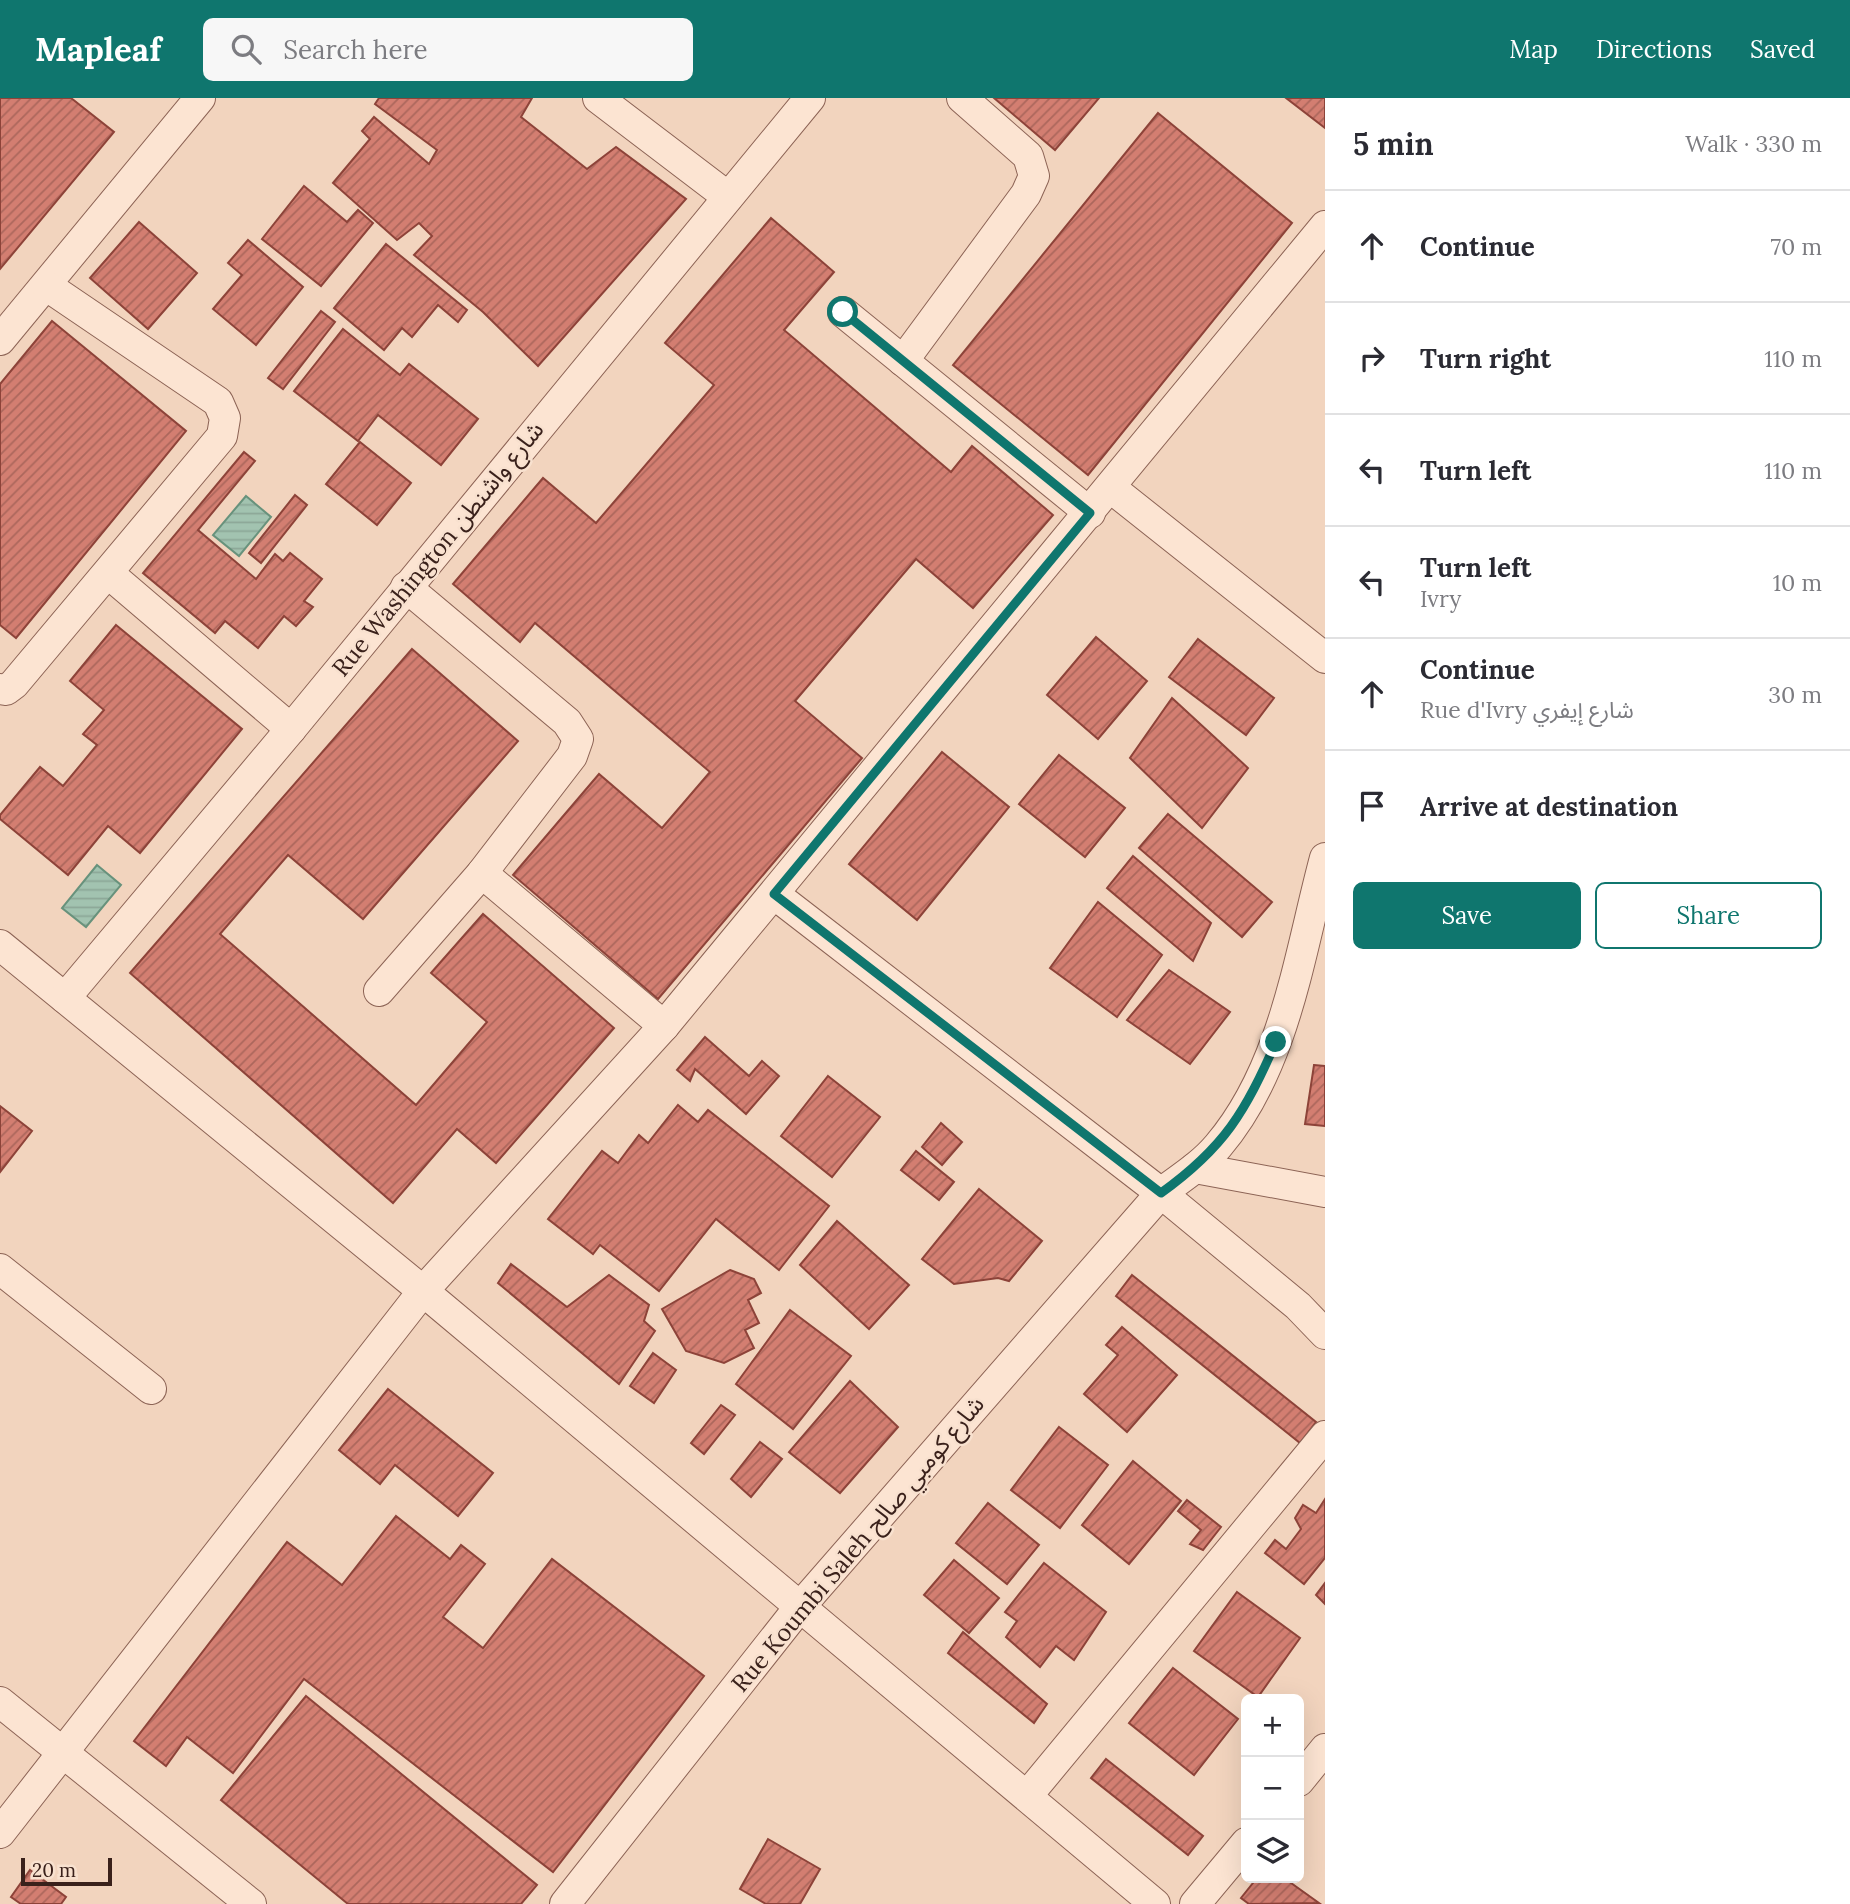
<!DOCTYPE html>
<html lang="en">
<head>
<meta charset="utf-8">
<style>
  body { margin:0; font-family:Lora,"Noto Sans Arabic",serif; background:#f7f7f7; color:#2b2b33 }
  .controls { position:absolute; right:21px; bottom:21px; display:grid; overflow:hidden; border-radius:10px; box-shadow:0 7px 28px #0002 }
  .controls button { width:63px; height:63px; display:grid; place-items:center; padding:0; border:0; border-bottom:2px solid #e1e1e2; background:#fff; color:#2b2b33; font:35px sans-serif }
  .scale { position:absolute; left:21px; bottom:18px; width:91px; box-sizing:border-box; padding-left:7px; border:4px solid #3a211b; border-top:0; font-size:19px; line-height:24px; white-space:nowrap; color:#3a211b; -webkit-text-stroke:5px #f8e1cf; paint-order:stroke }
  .stop { position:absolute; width:21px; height:21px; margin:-16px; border:5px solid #0f766e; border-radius:50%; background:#fff }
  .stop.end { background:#0f766e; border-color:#fff; box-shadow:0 2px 7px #0008 }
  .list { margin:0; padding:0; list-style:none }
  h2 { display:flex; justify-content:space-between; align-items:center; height:91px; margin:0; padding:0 28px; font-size:30px }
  h2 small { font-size:23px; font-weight:400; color:#7c7c81 }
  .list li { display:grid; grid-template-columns:46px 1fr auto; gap:21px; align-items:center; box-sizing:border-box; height:112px; padding:0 28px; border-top:2px solid #e1e1e2 }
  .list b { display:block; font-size:26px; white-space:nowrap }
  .list p { margin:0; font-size:23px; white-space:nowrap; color:#7c7c81 }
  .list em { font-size:23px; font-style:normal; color:#7c7c81 }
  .actions { display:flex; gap:14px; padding:21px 28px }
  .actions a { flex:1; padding:16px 0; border:2px solid #0f766e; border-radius:10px; text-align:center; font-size:24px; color:#0f766e }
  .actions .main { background:#0f766e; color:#fff }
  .icon { flex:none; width:38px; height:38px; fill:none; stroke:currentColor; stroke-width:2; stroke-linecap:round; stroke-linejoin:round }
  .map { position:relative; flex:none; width:1325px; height:1806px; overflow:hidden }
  header { display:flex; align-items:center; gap:42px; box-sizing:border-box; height:98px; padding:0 35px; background:#0f766e; color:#fff }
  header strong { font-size:33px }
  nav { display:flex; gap:38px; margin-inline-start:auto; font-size:24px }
  .search { width:490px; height:63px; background:#f7f7f7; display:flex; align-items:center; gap:18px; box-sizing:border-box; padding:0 24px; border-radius:10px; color:#7c7c81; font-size:26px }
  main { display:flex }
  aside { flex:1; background:#fff }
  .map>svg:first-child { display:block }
  .water { fill:url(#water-rules); stroke:#68927c; stroke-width:2 }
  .building { fill:url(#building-hatch); stroke:#8d4339; stroke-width:2 }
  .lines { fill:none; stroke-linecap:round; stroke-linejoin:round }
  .minor-casing { stroke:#8c6355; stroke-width:32 }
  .minor { stroke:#fce4d2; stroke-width:30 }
  .route { stroke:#0f766e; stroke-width:9 }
  .labels { text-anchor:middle; stroke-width:5; stroke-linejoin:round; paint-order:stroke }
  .street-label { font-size:24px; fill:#3a211b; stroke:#f8e1cf }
</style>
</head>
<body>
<header>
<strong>Mapleaf</strong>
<div class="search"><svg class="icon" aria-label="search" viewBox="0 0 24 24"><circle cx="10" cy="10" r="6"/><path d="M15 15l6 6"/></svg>Search here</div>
<nav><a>Map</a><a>Directions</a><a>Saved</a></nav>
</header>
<main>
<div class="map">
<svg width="1325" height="1806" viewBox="0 0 1325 1806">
  <defs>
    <pattern id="water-rules" width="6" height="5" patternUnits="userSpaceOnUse" patternTransform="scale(1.75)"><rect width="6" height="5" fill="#a2c3b0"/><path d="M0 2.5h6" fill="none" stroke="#8ca797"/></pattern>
    <pattern id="building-hatch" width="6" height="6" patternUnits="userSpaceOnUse" patternTransform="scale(1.75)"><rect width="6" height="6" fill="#d37e71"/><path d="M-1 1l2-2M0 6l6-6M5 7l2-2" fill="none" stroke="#ac675c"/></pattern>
  </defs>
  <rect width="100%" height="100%" fill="#f2d4be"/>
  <!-- water -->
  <g class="water">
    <path d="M246 398 271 419 239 458 213 437Z"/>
    <path d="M97 767 121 787 86 829 62 810Z"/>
  </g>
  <!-- building -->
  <g class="building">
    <path d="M0 0H71L114 34 0 171Z"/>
    <path d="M379 0H532L521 19 587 71 616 49 686 101 538 268 483 214 414 157 432 138 419 125 397 142 333 85 370 41 362 33 374 19 429 66 437 52 375 6Z"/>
    <path d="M994 0H1099L1055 52Z"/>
    <path d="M1286 0H1325V30Z"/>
    <path d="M1158 15 1292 125 1088 377 953 267Z"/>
    <path d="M304 88 347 124 358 112 373 125 321 188 262 141Z"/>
    <path d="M771 120 834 174 784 232 951 374 972 348 1053 417 973 510 916 461 795 603 862 660 658 901 513 777 599 676 662 730 710 674 535 525 520 544 453 486 543 380 596 425 714 287 665 245Z"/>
    <path d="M139 124 197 175 148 231 90 180Z"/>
    <path d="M248 142 303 189 256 247 213 211 242 177 228 165Z"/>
    <path d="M386 146 467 212 458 224 438 207 412 239 402 230 384 252 334 210Z"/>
    <path d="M321 213 335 224 283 291 268 280Z"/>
    <path d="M52 223 186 333 16 540 0 527V286Z"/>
    <path d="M343 231 400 277 409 266 478 321 441 367 378 317 358 343 294 293Z"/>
    <path d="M360 344 411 385 377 427 326 386Z"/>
    <path d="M244 354 255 363 198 432 256 481 275 456 283 463 290 455 322 481 304 503 313 509 296 528 284 518 258 550 225 523 215 535 143 475Z"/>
    <path d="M295 397 307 407 261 465 249 455Z"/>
    <path d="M116 527 242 631 140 755 108 728 68 777 0 721V717L40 669 63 688 97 647 83 636 104 612 70 583Z"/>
    <path d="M1096 539 1147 583 1098 641 1047 597Z"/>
    <path d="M1198 541 1274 600 1246 637 1169 579Z"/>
    <path d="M412 551 518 643 363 821 288 757 220 836 416 1007 487 924 431 875 483 816 614 930 496 1065 457 1031 393 1105 130 875Z"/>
    <path d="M1172 600 1248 670 1202 730 1130 660Z"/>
    <path d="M942 654 1009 709 917 822 849 766Z"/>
    <path d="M1059 657 1125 710 1085 759 1019 706Z"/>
    <path d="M1168 716 1272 804 1242 839 1139 750Z"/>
    <path d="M1133 758 1211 825 1193 863 1107 790Z"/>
    <path d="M1098 804 1162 857 1117 919 1050 870Z"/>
    <path d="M1169 872 1230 914 1190 966 1127 922Z"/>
    <path d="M705 939 749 978 762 963 779 978 746 1016 695 971 690 983 677 972Z"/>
    <path d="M1314 967 1325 968V1028L1305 1026Z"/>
    <path d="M828 978 880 1019 832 1079 781 1038Z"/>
    <path d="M678 1007 698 1024 708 1012 829 1108 779 1172 716 1121 659 1193 600 1147 593 1156 548 1121 602 1053 618 1065 639 1037 648 1045Z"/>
    <path d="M0 1008 32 1033 0 1074Z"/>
    <path d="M941 1025 962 1044 942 1067 922 1049Z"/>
    <path d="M916 1053 954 1084 939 1102 901 1072Z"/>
    <path d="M979 1091 1042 1143 1009 1183 998 1180 954 1186 922 1161Z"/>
    <path d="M837 1123 909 1187 869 1231 800 1167Z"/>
    <path d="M511 1166 567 1209 609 1177 649 1207 644 1223 655 1233 619 1286 498 1185Z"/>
    <path d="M730 1172 754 1181 761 1195 748 1202 759 1225 745 1232 754 1250 724 1265 686 1253 662 1211Z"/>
    <path d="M1132 1177 1316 1324 1300 1345 1116 1198Z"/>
    <path d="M790 1212 851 1258 793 1331 736 1286Z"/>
    <path d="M1122 1229 1177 1277 1127 1334 1084 1296 1118 1257 1106 1247Z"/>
    <path d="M653 1255 676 1272 654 1305 630 1288Z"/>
    <path d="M850 1283 898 1329 840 1395 789 1354Z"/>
    <path d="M388 1291 493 1375 458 1418 395 1367 380 1386 339 1352Z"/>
    <path d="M721 1307 735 1317 704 1356 691 1345Z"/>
    <path d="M1059 1329 1108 1367 1060 1430 1011 1392Z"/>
    <path d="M760 1344 782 1361 751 1399 731 1381Z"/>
    <path d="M1133 1363 1181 1403 1129 1466 1082 1427Z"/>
    <path d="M1325 1401V1460L1304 1486 1265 1455 1275 1442 1286 1451 1301 1431 1295 1420 1303 1407 1316 1415Z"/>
    <path d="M1187 1402 1221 1429 1203 1452 1190 1446 1201 1432 1178 1413Z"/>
    <path d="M988 1405 1039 1447 1007 1486 956 1445Z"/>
    <path d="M396 1418 450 1461 461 1447 485 1466 443 1519 483 1550 552 1461 704 1578 553 1774 304 1581 233 1675 187 1639 166 1668 134 1643 287 1444 342 1487Z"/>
    <path d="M954 1462 999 1500 969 1535 924 1497Z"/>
    <path d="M1044 1465 1106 1514 1074 1562 1056 1548 1040 1569 1006 1539 1017 1523 1005 1514Z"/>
    <path d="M1325 1485V1506L1316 1497Z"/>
    <path d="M1237 1494 1300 1540 1258 1599 1194 1553Z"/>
    <path d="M963 1534 1047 1606 1034 1625 948 1555Z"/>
    <path d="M1173 1570 1238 1621 1194 1677 1129 1625Z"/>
    <path d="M306 1598 537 1787 521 1806H348L221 1702Z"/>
    <path d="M1106 1661 1203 1738 1188 1757 1091 1680Z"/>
    <path d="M768 1741 820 1771 800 1806H766L740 1791Z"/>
    <path d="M30 1772 66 1799 61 1806H21L11 1799Z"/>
    <path d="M1257 1780H1284L1319 1805 1249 1806 1241 1800Z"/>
  </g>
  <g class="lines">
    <!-- minor casing -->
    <g class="minor-casing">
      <g id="minor">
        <path d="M598 0 728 99"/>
        <path d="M843 214 1090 415"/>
        <path d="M0 242 200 0"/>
        <path d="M903 263 1026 96 1034 78 1028 58 962 0"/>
        <path d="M1111 390 1325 560"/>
        <path d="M108 475 291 631"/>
        <path d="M0 591 6 592 14 586 222 338 225 320 218 304 47 188"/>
        <path d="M482 775 664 928"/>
        <path d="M774 796 1161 1095 1298 1208 1325 1236"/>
        <path d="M0 847 423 1193 1155 1806"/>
        <path d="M379 893 482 775 572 658 578 641 567 624 406 489"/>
        <path d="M65 900 291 631 810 0"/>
        <path d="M1195 1070 1325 1094"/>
        <path d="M0 1171 151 1291"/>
        <path d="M0 1604 251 1806"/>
        <path d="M1299 1683 1325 1651"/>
        <path d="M1027 1698 1325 1338"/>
        <path d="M0 1735 423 1193 664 928 1325 128"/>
        <path d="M565 1806 798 1511 1161 1095C1181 1080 1202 1067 1218 1048 1285 969 1299 857 1325 760"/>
        <path d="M1195 1806 1246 1745"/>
      </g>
    </g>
    <!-- minor -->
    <use href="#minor" class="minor"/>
  </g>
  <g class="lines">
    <!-- route -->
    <path class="route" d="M843 214 1090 415 774 796 1161 1095C1225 1049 1245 1014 1276 944"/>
  </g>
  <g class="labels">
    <!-- street labels -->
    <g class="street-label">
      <text transform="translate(438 451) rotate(-51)" y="8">Rue Washington شارع واشنطن</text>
      <text transform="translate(858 1446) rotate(-50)" y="8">Rue Koumbi Saleh شارع كومبي صالح</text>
    </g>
  </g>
</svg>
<div class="controls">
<button>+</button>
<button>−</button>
<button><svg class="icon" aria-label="layers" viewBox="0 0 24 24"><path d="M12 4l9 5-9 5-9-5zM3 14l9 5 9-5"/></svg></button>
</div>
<div class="scale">20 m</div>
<div class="stop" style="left:843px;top:214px"></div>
<div class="stop end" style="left:1276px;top:944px"></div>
</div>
<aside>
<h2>5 min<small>Walk · 330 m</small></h2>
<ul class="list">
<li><svg class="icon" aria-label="ahead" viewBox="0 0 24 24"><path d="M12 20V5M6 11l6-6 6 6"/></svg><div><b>Continue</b></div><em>70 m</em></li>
<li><svg class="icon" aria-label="right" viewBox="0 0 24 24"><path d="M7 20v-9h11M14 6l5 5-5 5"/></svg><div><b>Turn right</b></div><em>110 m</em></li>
<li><svg class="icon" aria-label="left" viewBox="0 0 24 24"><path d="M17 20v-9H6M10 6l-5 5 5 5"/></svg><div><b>Turn left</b></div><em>110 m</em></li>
<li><svg class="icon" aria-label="left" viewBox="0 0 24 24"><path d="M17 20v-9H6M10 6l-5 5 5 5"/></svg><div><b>Turn left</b><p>Ivry</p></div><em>10 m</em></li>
<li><svg class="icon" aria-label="ahead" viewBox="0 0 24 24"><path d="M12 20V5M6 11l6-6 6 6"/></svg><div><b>Continue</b><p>Rue d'Ivry شارع إيفري</p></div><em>30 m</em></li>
<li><svg class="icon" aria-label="arrive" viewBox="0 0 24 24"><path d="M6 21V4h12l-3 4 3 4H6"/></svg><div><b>Arrive at destination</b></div></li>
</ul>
<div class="actions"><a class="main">Save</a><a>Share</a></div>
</aside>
</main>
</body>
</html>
